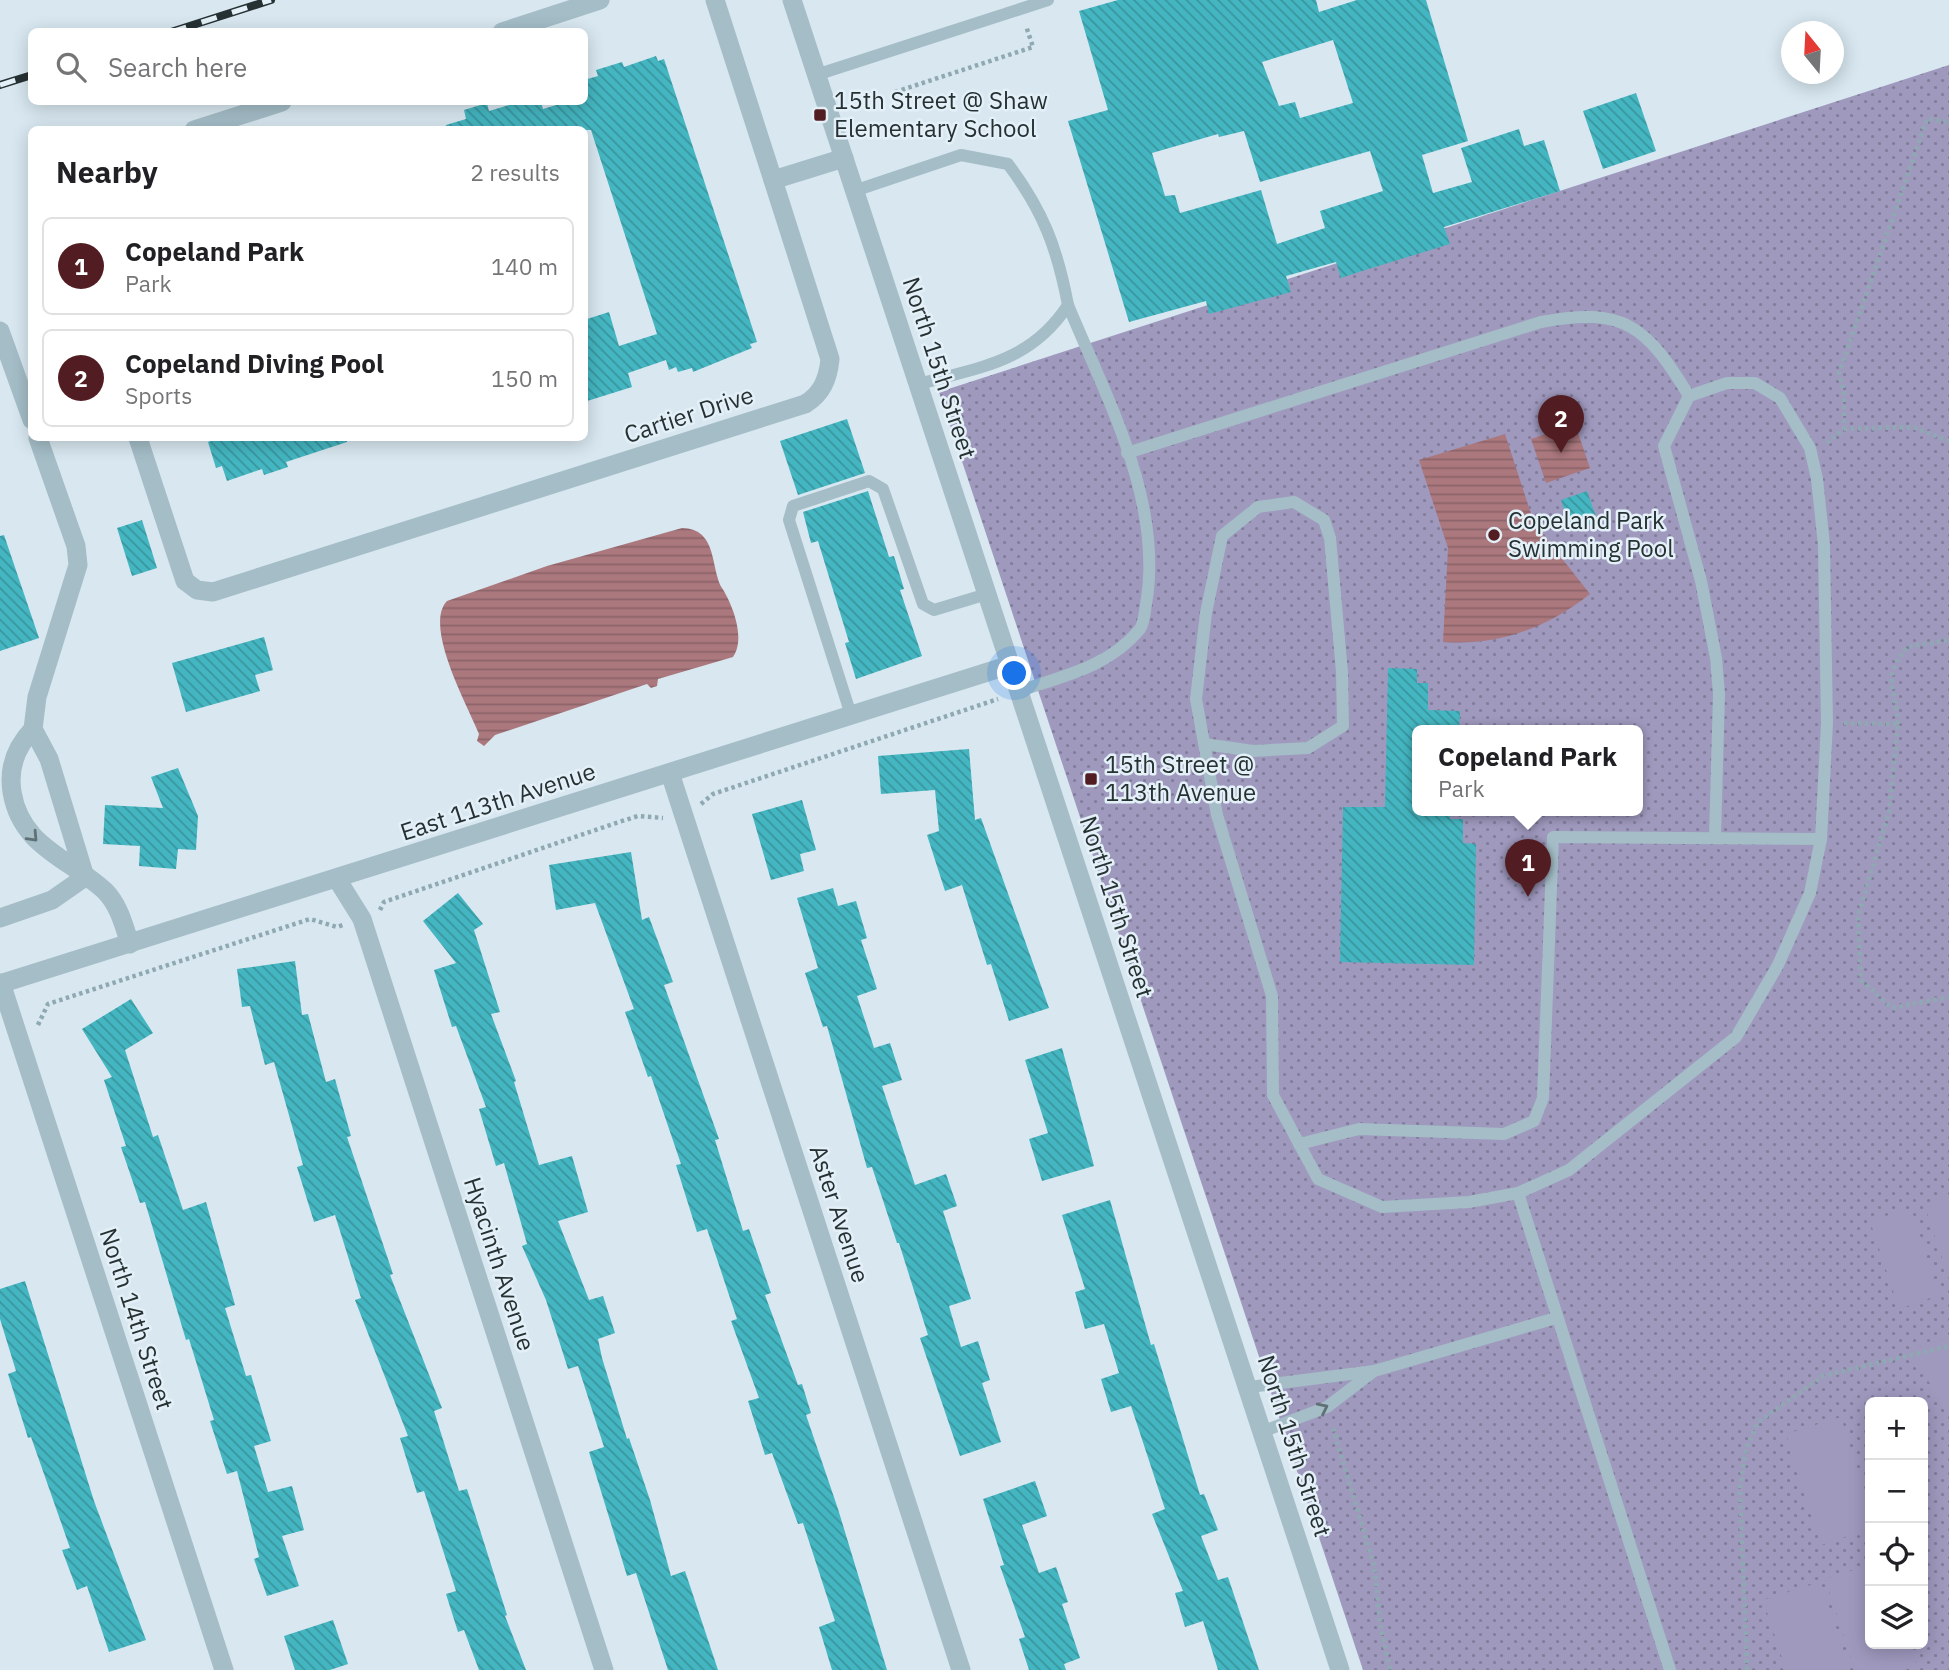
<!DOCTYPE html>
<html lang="en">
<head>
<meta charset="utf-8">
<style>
  body { margin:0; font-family:"IBM Plex Sans",sans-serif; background:#f2f2f2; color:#202124 }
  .controls { position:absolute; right:21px; bottom:21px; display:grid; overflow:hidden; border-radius:10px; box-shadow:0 4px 18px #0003 }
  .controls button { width:63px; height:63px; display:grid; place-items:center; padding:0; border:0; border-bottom:2px solid #e0e0e0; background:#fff; color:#202124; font:35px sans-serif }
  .compass { position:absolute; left:1781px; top:21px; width:63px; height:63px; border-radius:50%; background:#fff; box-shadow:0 4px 18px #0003; rotate:342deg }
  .you { position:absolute; left:1015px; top:674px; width:24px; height:24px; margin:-18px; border:5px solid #fff; border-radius:50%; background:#1a73e8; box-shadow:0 0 0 10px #1a73e833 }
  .badge { display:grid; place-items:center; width:46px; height:46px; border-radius:50%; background:#521d22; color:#fff; font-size:23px; font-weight:700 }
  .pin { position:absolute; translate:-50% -58px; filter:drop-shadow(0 2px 4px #0008) }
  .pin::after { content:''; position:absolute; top:37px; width:24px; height:21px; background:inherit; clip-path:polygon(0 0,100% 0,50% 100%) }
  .popup { position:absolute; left:1412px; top:725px; width:231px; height:91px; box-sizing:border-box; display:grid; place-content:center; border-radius:10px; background:#fff; filter:drop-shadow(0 2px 5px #0005); font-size:23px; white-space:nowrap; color:#757577 }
  .popup b { font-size:26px; color:#202124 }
  .popup::after { content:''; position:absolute; left:50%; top:100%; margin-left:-14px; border:14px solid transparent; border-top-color:#fff }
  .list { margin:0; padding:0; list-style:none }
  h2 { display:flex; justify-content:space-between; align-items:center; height:91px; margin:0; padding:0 28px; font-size:30px }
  h2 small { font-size:23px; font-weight:400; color:#757577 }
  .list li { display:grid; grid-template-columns:46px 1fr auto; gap:21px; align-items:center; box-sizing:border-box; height:98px; margin:0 14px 14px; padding:0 14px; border:2px solid #e0e0e0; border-radius:10px }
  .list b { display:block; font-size:26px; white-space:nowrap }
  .list p { margin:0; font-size:23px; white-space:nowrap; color:#757577 }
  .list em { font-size:23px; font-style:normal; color:#757577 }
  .icon { flex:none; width:38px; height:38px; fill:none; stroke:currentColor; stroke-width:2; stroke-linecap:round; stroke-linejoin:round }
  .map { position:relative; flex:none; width:1949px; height:1670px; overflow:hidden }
  .search { position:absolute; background:#fff; box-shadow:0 4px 18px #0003; left:28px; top:28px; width:560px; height:77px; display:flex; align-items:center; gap:18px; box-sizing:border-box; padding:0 24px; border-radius:10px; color:#757577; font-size:26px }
  .panel { position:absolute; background:#fff; box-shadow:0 4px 18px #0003; left:28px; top:126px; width:560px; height:315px; border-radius:10px }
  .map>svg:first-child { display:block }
  .park { fill:url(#park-dots); fill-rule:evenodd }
  .garden { fill:#9f99be }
  .water { fill:url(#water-rules) }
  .building { fill:url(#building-back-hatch); fill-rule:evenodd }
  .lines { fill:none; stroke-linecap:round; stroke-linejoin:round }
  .path { stroke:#8fa9b3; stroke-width:4.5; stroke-dasharray:3.5 3.5; stroke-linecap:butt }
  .service { stroke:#a4bdc7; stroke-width:12 }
  .minor { stroke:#a4bdc7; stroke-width:19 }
  .tertiary { stroke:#a4bdc7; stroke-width:19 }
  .rail-casing { stroke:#263133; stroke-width:8 }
  .rail { stroke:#e4f0f8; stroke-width:5; stroke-dasharray:16; stroke-linecap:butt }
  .oneway { stroke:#5f7076 }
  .poi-dot { fill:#521d22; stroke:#e4f0f8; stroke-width:2.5 }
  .labels { text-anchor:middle; stroke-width:5; stroke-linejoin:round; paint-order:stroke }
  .poi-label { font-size:24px; fill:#263133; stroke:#e4f0f8; text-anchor:start }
  .street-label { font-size:24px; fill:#263133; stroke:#e4f0f8 }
</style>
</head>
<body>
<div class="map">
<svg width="1949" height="1670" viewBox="0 0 1949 1670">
  <defs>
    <pattern id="park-dots" width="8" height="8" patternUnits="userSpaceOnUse" patternTransform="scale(1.75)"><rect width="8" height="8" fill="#9f99be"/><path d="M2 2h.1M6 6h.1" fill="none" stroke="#817d9b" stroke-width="1.8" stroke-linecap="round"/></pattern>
    <pattern id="water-rules" width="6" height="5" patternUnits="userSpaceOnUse" patternTransform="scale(1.75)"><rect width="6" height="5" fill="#ab787e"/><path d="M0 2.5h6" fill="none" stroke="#8b6368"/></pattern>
    <pattern id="building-back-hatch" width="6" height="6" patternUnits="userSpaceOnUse" patternTransform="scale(1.75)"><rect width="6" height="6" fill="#44b6c1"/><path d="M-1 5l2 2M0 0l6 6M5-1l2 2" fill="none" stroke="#39959d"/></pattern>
  </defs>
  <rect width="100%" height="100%" fill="#d8e7f0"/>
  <!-- park -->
  <path class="park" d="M1949 65V1670H1363L939 392ZM1418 731H1638V811H1418ZM1870 1402H1923V1644H1870Z"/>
  <!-- garden -->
  <g class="garden">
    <path d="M1949 1195V1279L1924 1204Z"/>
    <path d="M1911 1208 1939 1295 1899 1309 1870 1221Z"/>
    <path d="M1949 1337V1416L1910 1350Z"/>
    <path d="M1841 1417 1870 1512V1529L1821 1545 1786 1434Z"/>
    <path d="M1870 1565V1644H1909L1917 1666 1904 1670H1855L1825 1579Z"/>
    <path d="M1820 1582 1849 1670H1786L1763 1600Z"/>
  </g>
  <!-- water -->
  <g class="water">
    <path d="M1575 424 1590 468 1546 483 1531 439Z"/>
    <path d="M1505 434 1534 523 1590 594C1547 628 1499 646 1443 642L1448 548 1419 460Z"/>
    <path d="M682 528C718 529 710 567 722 588 730 600 747 637 733 657L658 679 657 686 651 688 647 684 495 735 484 746 477 741 479 734C468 706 423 626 447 601L547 566Z"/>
  </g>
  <!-- building -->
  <g class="building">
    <path d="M1118 0H1316L1319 12 1357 0H1426L1468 141 1422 155 1433 193 1472 182 1461 148 1519 129 1524 146 1544 140 1560 191 1444 227 1450 244 1359 272 1341 278 1336 262 1286 276 1291 292 1209 314 1206 301 1129 322 1068 121 1108 110 1079 11ZM1333 40 1353 103 1300 118 1295 102 1279 106 1262 62ZM1244 131 1260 182 1370 151 1383 191 1320 211 1325 228 1277 244 1261 190 1180 213 1175 195 1165 196 1152 153 1218 134 1219 137Z"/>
    <path d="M656 56 658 61 664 59 757 342 750 344 752 348 693 372 692 368 678 372 676 367 669 370 666 360 628 373 632 387 584 402V320L609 312 619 346 657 334 591 130H446V125L466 119 464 110 487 103 489 111 519 102H541L543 109 566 102H584V80L598 76 596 70 622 62 624 67Z"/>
    <path d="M1636 93 1656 151 1603 169 1583 111Z"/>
    <path d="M847 419 865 473 798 495 780 441Z"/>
    <path d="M221 438H346L347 442 286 462 288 467 264 475 262 469 227 481 222 466 216 468 208 442Z"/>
    <path d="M868 491 889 557 894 556 904 589 900 590 922 656 856 679 845 643 849 642 818 541 811 543 803 512Z"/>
    <path d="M1587 491 1598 522 1571 531 1561 500Z"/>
    <path d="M142 520 157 568 132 576 117 528Z"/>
    <path d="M4 535 39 638 0 651V536Z"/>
    <path d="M264 637 273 670 255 675 260 691 186 712 172 663Z"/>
    <path d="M1388 668 1417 669V683H1428V710L1460 711 1459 731H1418V811H1450V819H1463V843L1476 844 1474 965 1340 962 1343 807H1385Z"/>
    <path d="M969 749 975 820 981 818 1049 1008 1009 1021 991 964 987 965 962 885 945 891 927 835 939 831 935 790 881 794 878 756Z"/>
    <path d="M178 768 198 816 196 850 178 849 176 869 139 866 140 846 103 844 105 805 163 808 151 777Z"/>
    <path d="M802 800 816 850 800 854 804 871 771 880 752 814Z"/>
    <path d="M631 852 642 920 649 917 673 982 664 985 719 1139 715 1140 743 1231 749 1229 771 1293 765 1295 798 1385 802 1384 811 1413 806 1415 838 1509 887 1670H832L819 1627 835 1621 803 1523 798 1524 772 1453 765 1455 748 1401 759 1398 731 1321 737 1319 707 1229 697 1232 676 1165 681 1164 651 1076 648 1077 625 1012 634 1009 595 903 556 910 549 865Z"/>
    <path d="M833 888 838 906 856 901 867 938 861 940 877 989 857 996 874 1048 890 1043 902 1080 882 1086 915 1185 946 1174 957 1206 943 1211 971 1299 949 1306 961 1347 978 1341 990 1380 982 1383 1001 1442 960 1456 920 1338 928 1335 899 1243H897L872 1167 867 1168 827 1026 823 1027 805 973 818 968 797 898Z"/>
    <path d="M458 893 483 924 474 930 500 1012 491 1014 516 1081 514 1082 539 1165 572 1156 588 1212 558 1221 589 1300 603 1296 615 1333 598 1339 602 1358 627 1439 629 1438 650 1500 671 1576 685 1571 718 1670H668L636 1573 627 1576 589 1452 604 1447 578 1366 568 1369 546 1300 522 1246 527 1244 504 1163 496 1166 479 1109 486 1107 456 1026 452 1027 434 970 456 963 423 921Z"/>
    <path d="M295 961 302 1015 308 1014 326 1082 335 1079 351 1136 347 1137 393 1274 390 1275 442 1408 434 1411 459 1491 467 1489 507 1615 505 1616 526 1670H479L464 1630 458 1632 446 1594 456 1591 424 1491 417 1493 400 1438 408 1436 355 1300 361 1298 335 1215 314 1222 297 1167 303 1165 274 1062 265 1065 250 1006 242 1007 237 969Z"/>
    <path d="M131 999 153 1033 125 1050 153 1137 158 1135 183 1210 206 1202 235 1305 225 1308 246 1376 251 1375 271 1441 254 1446 268 1492 292 1486 304 1530 282 1536 299 1586 267 1596 254 1559 259 1557 237 1471 227 1474 210 1421 214 1420 189 1339 186 1340 145 1202 140 1203 121 1147 126 1146 104 1080 112 1077 82 1029Z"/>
    <path d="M1062 1048 1094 1166 1042 1181 1029 1139 1048 1133 1025 1060Z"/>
    <path d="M1110 1200 1151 1345 1154 1344 1200 1495 1204 1494 1218 1530 1201 1536 1218 1580 1228 1577 1259 1670H1218L1203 1621 1185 1627 1175 1593 1183 1591 1152 1514 1165 1509 1131 1406 1111 1412 1101 1379 1119 1373 1104 1324 1085 1329 1075 1292 1085 1289 1062 1215Z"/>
    <path d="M25 1281 94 1501 146 1640 109 1652 87 1586 77 1590 62 1550 70 1548 31 1437 28 1438 8 1374 16 1371 0 1319V1289Z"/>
    <path d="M1035 1481 1047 1516 1022 1525 1039 1573 1056 1567 1068 1602 1062 1604 1080 1658 1064 1664 1066 1670H1029L1019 1639 1025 1637 1000 1566 1004 1565 983 1499Z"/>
    <path d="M333 1620 348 1664 330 1670H295L284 1636Z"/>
  </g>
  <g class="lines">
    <!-- path -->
    <g class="path">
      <path d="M895 92 1033 47 1026 26"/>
      <path d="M1844 429 1913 427 1949 441"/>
      <path d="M1827 443 1844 429V392L1839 373 1927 119 1949 122"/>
      <path d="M1844 723 1898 724 1889 812 1858 916 1861 980 1892 1008 1949 997"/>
      <path d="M1898 724C1896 686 1880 680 1907 647L1949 640"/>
      <path d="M701 804 713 794 998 699"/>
      <path d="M380 910 384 902 619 822 638 816 663 818"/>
      <path d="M38 1025 48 1004 310 919 337 927 343 925"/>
      <path d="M1333 1428 1374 1565 1381 1628 1390 1670"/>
      <path d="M1747 1670 1740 1488 1746 1449 1758 1422 1823 1376 1949 1346"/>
    </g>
    <!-- service -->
    <g class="service">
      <path d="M816 75 1048 0"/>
      <path d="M854 191 961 155 1008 164C1043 211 1057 247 1068 305 1031 362 980 367 919 384"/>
      <path d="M1127 453 1541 322C1625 306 1647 327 1689 396L1664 446 1701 581 1716 658 1719 694 1715 837"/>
      <path d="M1019 691C1063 676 1109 667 1140 629 1144 623 1145 612 1146 604 1164 502 1106 397 1068 305"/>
      <path d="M851 715 789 520 793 506 869 481 883 489 923 604 934 610 987 594"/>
      <path d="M1204 744 1254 751 1308 748 1343 726 1342 672 1330 538 1324 520 1294 502 1258 507 1222 536 1206 613 1196 699 1217 815 1272 996 1273 1095 1318 1179 1382 1207 1469 1202 1518 1193 1670 1670"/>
      <path d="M1299 1144 1359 1129 1504 1134 1534 1121 1543 1098 1553 837 1821 839"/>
      <path d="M1518 1193 1569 1170 1736 1037 1778 965 1810 893 1821 839 1827 723 1824 545 1817 479 1810 448 1780 398 1755 383H1727L1689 396"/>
      <path d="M1250 1387 1374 1371 1556 1318"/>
      <path d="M1264 1431 1327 1407 1374 1371"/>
    </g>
    <!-- minor -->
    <g class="minor">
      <path d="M715 0 773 180 844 158"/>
      <path d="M502 32 600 0"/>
      <path d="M194 130 282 102"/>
      <path d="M0 331 32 420"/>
      <path d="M38 438 76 546 78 565 37 697 33 729 49 759 85 877"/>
      <path d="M138 438 185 581 197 590 213 592 805 404C822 394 828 379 830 359L773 180"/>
      <path d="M33 729C16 747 8 767 12 792 21 847 69 858 105 891 119 905 124 926 130 944"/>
      <path d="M670 773 961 1670"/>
      <path d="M337 879 362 919 604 1670"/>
      <path d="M0 918 52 900 85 877"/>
      <path d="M1 983 224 1670"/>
      <path d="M0 984 1010 665"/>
    </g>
    <!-- tertiary -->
    <path class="tertiary" d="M792 0 1340 1670"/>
    <!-- rail casing -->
    <g class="rail-casing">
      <g id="rail">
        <path d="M171 32 271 0"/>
        <path d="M0 85 32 75"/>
      </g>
    </g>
    <!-- rail -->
    <use href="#rail" class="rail"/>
  </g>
  <!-- one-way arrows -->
  <defs><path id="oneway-chevron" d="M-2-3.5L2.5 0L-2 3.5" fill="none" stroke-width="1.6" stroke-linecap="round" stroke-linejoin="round" transform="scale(1.75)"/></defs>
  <g class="oneway">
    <use href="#oneway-chevron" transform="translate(33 837) rotate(47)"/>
    <use href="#oneway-chevron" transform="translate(1323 1408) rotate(-26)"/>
  </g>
  <!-- markers -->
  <g class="poi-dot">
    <rect x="813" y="108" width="14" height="14" rx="3.5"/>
    <circle cx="1494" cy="535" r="7"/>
    <rect x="1084" y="772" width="14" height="14" rx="3.5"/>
  </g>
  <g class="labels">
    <!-- poi labels -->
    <g class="poi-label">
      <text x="834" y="109">15th Street @ Shaw<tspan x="834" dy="28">Elementary School</tspan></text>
      <text x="1508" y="529">Copeland Park<tspan x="1508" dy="28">Swimming Pool</tspan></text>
      <text x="1105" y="773">15th Street @<tspan x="1105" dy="28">113th Avenue</tspan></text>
    </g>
    <!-- street labels -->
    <g class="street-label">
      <text transform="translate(939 368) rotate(72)" y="8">North 15th Street</text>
      <text transform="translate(689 415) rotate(-18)" y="8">Cartier Drive</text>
      <text transform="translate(498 802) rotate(-18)" y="8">East 113th Avenue</text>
      <text transform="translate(1116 907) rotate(72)" y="8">North 15th Street</text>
      <text transform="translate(839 1214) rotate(72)" y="8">Aster Avenue</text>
      <text transform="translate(499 1264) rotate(72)" y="8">Hyacinth Avenue</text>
      <text transform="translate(136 1319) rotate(72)" y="8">North 14th Street</text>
      <text transform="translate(1294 1446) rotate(72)" y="8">North 15th Street</text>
    </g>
  </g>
</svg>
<div class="controls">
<button>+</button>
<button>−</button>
<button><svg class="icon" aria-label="locate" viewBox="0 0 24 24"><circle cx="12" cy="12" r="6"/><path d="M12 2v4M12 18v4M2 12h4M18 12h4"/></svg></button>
<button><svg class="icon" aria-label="layers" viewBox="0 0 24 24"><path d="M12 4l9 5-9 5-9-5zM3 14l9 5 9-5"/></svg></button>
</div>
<svg class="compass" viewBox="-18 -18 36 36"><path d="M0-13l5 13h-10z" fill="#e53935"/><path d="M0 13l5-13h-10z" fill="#757577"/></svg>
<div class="you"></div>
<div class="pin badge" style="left:1528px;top:897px">1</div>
<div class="popup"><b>Copeland Park</b>Park</div>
<div class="pin badge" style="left:1561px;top:453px">2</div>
<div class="search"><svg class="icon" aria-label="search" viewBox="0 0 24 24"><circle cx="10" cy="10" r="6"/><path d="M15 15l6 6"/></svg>Search here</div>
<section class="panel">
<h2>Nearby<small>2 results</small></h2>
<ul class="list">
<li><span class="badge">1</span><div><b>Copeland Park</b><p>Park</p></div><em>140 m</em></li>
<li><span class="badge">2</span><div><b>Copeland Diving Pool</b><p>Sports</p></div><em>150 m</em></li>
</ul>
</section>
</div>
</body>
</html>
